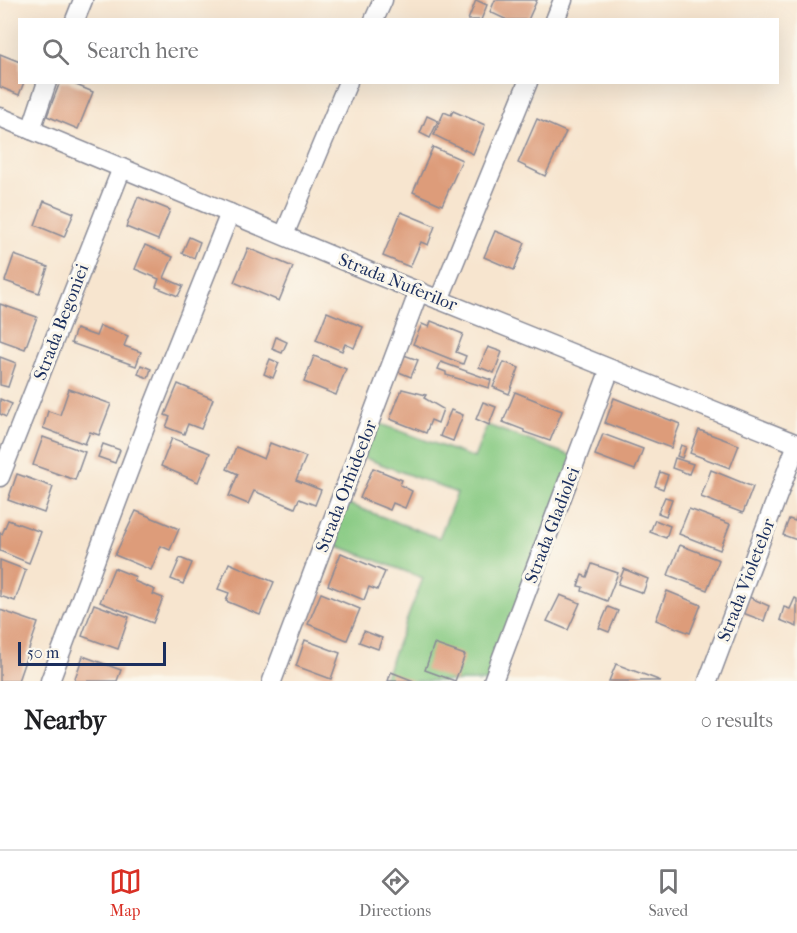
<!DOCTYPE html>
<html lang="en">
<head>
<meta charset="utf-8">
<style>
  body { margin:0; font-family:"IM FELL French Canon",serif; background:#f6f6f6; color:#202124 }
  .scale { position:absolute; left:18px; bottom:15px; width:148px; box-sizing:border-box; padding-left:6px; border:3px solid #1b2f5e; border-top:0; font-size:16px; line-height:21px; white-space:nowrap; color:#1b2f5e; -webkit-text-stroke:4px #fbf7ec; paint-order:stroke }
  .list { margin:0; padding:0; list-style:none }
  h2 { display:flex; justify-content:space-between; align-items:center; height:78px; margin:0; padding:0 24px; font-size:26px }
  h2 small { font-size:20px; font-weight:400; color:#757577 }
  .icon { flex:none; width:33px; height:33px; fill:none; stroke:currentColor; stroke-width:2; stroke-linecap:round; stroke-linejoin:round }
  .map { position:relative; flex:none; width:797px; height:681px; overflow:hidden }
  .search { position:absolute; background:#fff; box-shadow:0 6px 24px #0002; left:18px; right:18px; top:18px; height:66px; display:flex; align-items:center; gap:15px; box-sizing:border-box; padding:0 21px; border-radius:0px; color:#757577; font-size:22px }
  .sheet { height:168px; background:#fff }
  nav { display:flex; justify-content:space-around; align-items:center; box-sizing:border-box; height:84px; border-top:2px solid #e0e0e0; background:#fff; font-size:16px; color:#757577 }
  nav a { display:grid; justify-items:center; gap:3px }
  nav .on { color:#d93025 }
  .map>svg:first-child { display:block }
  .green { fill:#88ca83; stroke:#527c70; stroke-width:1.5 }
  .building { fill:#dd9c7a }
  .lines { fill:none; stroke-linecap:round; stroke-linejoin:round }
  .street-casing { stroke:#898a96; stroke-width:21 }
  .street { stroke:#fff; stroke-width:18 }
  .labels { text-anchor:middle; stroke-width:6; stroke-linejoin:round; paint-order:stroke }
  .street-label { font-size:18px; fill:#1b2f5e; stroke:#fbf7ec }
</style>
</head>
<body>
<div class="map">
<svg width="797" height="681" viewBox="0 0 797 681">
  <rect width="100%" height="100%" fill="#fbf7ec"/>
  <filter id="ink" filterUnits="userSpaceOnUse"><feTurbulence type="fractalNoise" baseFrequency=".0167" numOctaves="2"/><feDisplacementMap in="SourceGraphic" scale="12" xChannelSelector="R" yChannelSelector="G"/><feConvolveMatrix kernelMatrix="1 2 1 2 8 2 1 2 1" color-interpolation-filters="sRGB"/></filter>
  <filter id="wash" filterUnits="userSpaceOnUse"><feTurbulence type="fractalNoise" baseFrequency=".008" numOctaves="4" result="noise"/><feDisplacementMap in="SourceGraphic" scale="24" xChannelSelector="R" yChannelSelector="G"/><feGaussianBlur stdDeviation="1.35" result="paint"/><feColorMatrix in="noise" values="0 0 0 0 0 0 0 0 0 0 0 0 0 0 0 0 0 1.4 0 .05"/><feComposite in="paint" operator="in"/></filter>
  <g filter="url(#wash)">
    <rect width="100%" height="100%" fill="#f7e5cf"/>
    <!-- green -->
    <path class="green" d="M370 420 474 458 487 425 577 458 493 681H383L423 578 325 541 340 501 439 538 457 493 357 455Z"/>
    <g id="blocks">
      <!-- building -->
      <g class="building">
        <path d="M476 0 487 5 481 20H468Z"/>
        <path d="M495 0H537L528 20H507L490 12Z"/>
        <path d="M0 54 20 62V82H24L19 95 0 87Z"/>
        <path d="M60 82H69L93 92 78 129 47 116Z"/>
        <path d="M453 111 485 125 473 154 434 135 444 112 451 115Z"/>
        <path d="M427 116 438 121 430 138 420 133Z"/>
        <path d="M537 119 566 132 545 176 518 163Z"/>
        <path d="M433 147 462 160 442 205 413 192Z"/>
        <path d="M138 197 170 210 158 240 126 227Z"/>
        <path d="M44 201 74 213 64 237 35 225Z"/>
        <path d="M401 212 435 226 428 245 421 242 410 267 383 256Z"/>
        <path d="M495 231 525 243 514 270 484 257Z"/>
        <path d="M189 237 200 242 194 258 182 253Z"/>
        <path d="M145 245 173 257 164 278 183 286 178 296 156 287 159 279 135 269Z"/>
        <path d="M248 248 293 267 279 301 234 282Z"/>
        <path d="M14 255 48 267 39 293 5 281Z"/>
        <path d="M0 304 37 317 25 349 0 340Z"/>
        <path d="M327 312 363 327 354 348 345 344 342 351 316 340Z"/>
        <path d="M431 321 463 334 456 352 466 356 463 364 413 344 422 324 429 327Z"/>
        <path d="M100 326 128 336 124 346 141 352 136 366 71 343 76 329 96 336Z"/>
        <path d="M276 337 287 342 282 353 272 349Z"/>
        <path d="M488 347 502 352 494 373 479 367Z"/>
        <path d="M401 354 418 360 411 377 394 370Z"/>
        <path d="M314 356 346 369 336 395 304 382Z"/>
        <path d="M0 357 16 363 8 387 0 385Z"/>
        <path d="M270 359 279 363 273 378 264 374Z"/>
        <path d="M441 362 491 380 489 388 446 375V372L438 369Z"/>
        <path d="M504 362 519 368 509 394 493 387Z"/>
        <path d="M141 365 151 369 148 378 138 374Z"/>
        <path d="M178 384 213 399 201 429 188 424 184 434 166 427 170 417 165 415Z"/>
        <path d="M69 389 111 404 99 435 90 432 85 444 43 428 48 411 60 415Z"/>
        <path d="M402 389 426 395 424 398 443 409 438 423 431 420 426 433 390 419Z"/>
        <path d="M515 392 562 411 550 441 524 432V430L503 422Z"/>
        <path d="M614 398 680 424 671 448 605 423Z"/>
        <path d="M0 399 12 404 6 417 0 414Z"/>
        <path d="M483 402 496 407 489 425 476 419Z"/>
        <path d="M451 410 463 415 453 441 440 436Z"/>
        <path d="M699 430 739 445 730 468 690 453Z"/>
        <path d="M603 434 643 449 635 470 595 455Z"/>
        <path d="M43 437 85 452 75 480 33 465Z"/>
        <path d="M172 438 210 453 198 482 161 466Z"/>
        <path d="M270 443 306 457 296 480 321 490 315 505 299 499 295 508 254 491 248 504 229 496 238 474 227 469 236 447 264 459Z"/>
        <path d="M103 444 120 450 115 463 98 457Z"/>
        <path d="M681 445 686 447 682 458 677 456Z"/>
        <path d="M675 458 693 464 689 474 672 468Z"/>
        <path d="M373 468 402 480 400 485 412 491 405 508 393 503 390 510 360 498Z"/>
        <path d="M711 470 753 487 743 513 701 497Z"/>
        <path d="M660 472 668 475 663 489 655 486Z"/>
        <path d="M17 474 53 487 44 513 8 500Z"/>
        <path d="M665 497 672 499 666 516 658 513Z"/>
        <path d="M689 509 730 524 720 550 679 534Z"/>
        <path d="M136 511 179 529 170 550 161 546 151 570 115 555Z"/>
        <path d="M797 515V540L783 535 789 519 795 521Z"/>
        <path d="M8 520 41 532 29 563 0 551V533L2 534Z"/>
        <path d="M655 520 670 526 666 538 650 532Z"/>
        <path d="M680 545 719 560 707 590 668 575Z"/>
        <path d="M341 553 385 572 377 590 369 587 364 600 328 585Z"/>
        <path d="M180 558 192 563 183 584 171 579Z"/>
        <path d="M0 560 26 570 15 601 0 596Z"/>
        <path d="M229 563 274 582 260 615 226 601 229 593 218 589Z"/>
        <path d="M592 564 618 573 607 601 582 591 583 587 578 586 582 575 587 577Z"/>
        <path d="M114 568 136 577 134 581 155 590 153 594 163 598 153 623 100 602Z"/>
        <path d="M624 569 648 579 643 593 618 584Z"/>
        <path d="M667 591 701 605 690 633 656 620Z"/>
        <path d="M321 593 360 609 347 640 308 624Z"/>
        <path d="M560 595 580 603 568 630 547 621Z"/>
        <path d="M749 597 769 606 764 621 743 613Z"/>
        <path d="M795 598 797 599V627L780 620 784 607 790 609Z"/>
        <path d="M94 604 129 617 118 649 82 636Z"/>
        <path d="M608 607 618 611 609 632 599 628Z"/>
        <path d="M0 610 38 623 18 681H0Z"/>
        <path d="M364 631 382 638 378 649 359 642Z"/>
        <path d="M305 640 340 653 331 679 296 666Z"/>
        <path d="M434 644 465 655 455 681 425 670Z"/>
        <path d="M83 656 121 670 117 681H74Z"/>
        <path d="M616 664 661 681H609Z"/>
        <path d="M391 672 414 681H388Z"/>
      </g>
    </g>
  </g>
  <g filter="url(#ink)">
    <use href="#blocks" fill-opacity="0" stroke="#898a96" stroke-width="1.5"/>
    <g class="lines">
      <!-- street casing -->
      <g class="street-casing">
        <g id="street">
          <path d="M75 20 83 0"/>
          <path d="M374 20 383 0"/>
          <path d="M555 20 563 0"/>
          <path d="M0 117 375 274 797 444"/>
          <path d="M31 130 47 82"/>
          <path d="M284 235 348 82"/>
          <path d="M439 300 528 82"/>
          <path d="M0 477 122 168"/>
          <path d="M50 681 153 406 230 213"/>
          <path d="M272 681 419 291"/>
          <path d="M493 681 610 369"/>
          <path d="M708 681 797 444"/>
        </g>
      </g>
      <!-- street -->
      <use href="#street" class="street"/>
    </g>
  </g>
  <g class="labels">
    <!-- street labels -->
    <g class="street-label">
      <text transform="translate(398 282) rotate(22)" y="6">Strada Nuferilor</text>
      <text transform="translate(61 322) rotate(-69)" y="6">Strada Begoniei</text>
      <text transform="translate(346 486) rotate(-69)" y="6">Strada Orhideelor</text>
      <text transform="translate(552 525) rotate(-69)" y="6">Strada Gladiolei</text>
      <text transform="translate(746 580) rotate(-69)" y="6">Strada Violetelor</text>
    </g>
  </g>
</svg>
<div class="scale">50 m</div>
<div class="search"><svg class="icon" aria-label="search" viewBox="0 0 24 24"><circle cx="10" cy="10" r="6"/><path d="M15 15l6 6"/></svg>Search here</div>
</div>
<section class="sheet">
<h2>Nearby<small>0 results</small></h2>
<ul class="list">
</ul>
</section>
<nav>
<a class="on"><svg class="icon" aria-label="map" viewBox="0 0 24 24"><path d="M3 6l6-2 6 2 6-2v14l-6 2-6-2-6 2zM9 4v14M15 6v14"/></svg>Map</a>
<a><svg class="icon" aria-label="directions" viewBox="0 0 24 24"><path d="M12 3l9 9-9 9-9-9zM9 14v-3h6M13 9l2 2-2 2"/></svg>Directions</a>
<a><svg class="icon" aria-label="saved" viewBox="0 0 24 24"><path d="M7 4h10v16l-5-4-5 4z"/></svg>Saved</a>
</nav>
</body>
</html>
